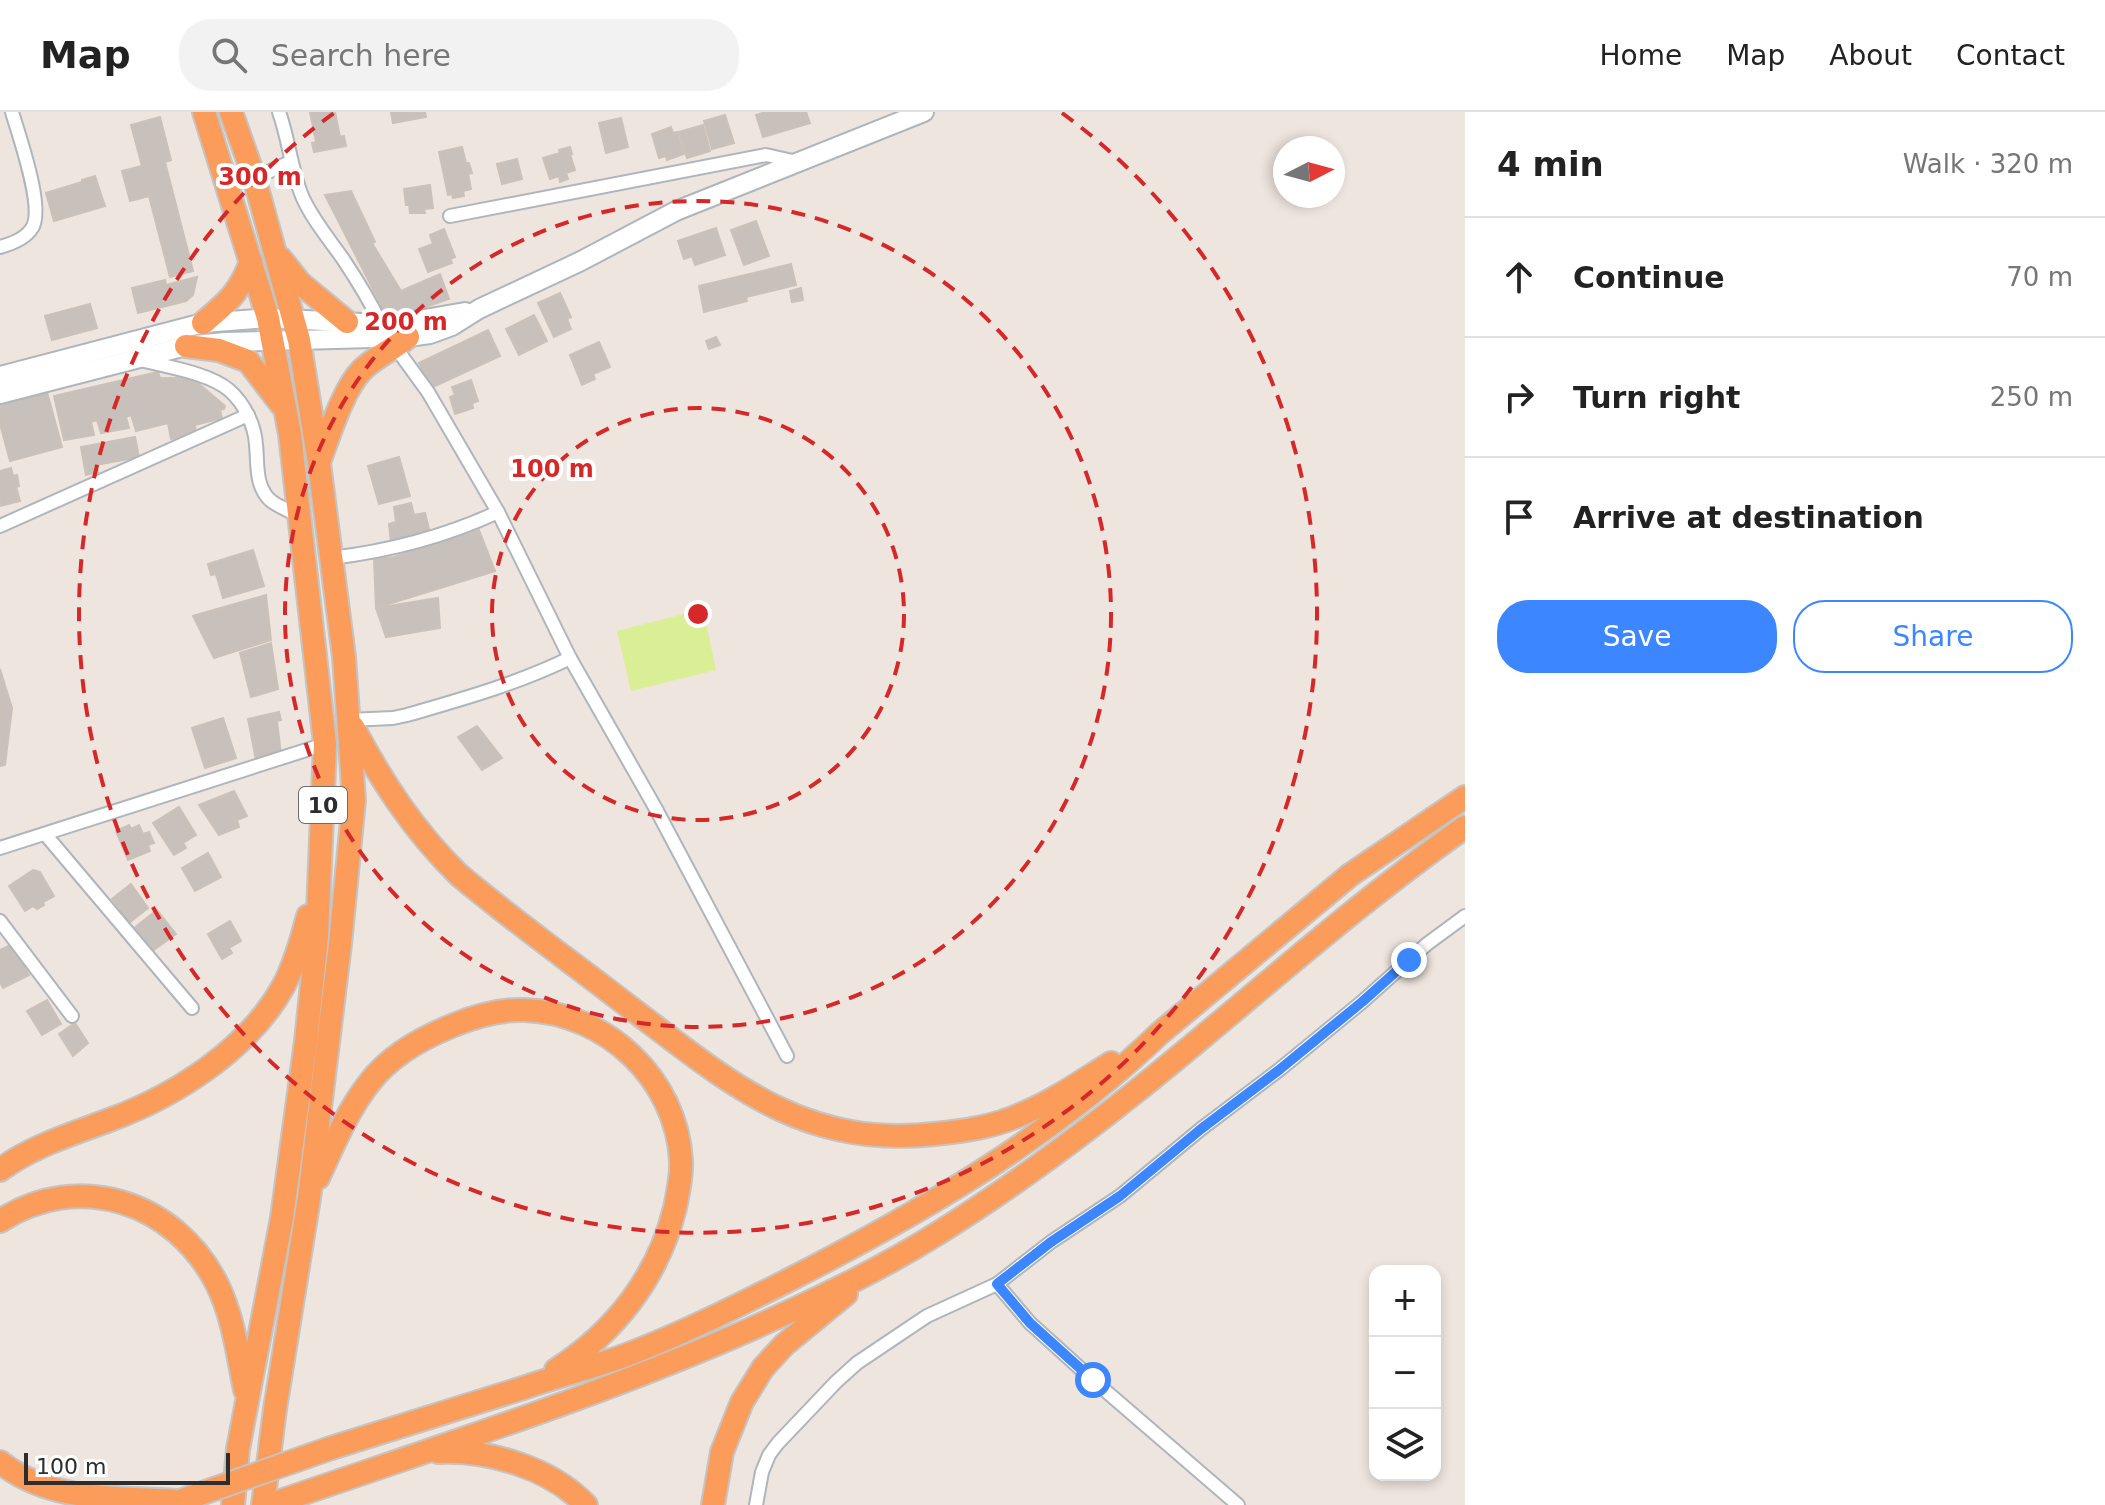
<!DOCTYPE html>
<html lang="en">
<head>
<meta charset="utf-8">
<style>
  body { margin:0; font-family:"DejaVu Sans",sans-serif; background:#f2f2f2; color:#222 }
  .controls { position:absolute; right:24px; bottom:24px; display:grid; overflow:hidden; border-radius:16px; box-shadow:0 4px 12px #0003 }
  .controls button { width:72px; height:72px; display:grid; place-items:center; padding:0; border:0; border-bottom:2px solid #e0e0e0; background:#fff; color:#222; font:40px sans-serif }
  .compass { position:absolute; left:1273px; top:24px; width:72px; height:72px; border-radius:50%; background:#fff; box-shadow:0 4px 12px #0003; rotate:84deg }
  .scale { position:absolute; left:24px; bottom:20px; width:206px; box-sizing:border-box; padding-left:8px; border:4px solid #2d2d2d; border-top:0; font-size:22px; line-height:28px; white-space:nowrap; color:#2d2d2d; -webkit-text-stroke:6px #fff; paint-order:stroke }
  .stop { position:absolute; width:24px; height:24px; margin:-18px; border:6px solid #3c86ff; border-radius:50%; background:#fff }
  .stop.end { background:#3c86ff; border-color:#fff; box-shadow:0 2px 8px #0008 }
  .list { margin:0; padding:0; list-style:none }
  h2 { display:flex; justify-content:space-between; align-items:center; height:104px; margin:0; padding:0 32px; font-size:34px }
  h2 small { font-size:26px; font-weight:400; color:#767676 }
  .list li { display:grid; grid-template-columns:52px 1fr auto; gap:24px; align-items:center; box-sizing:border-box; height:120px; padding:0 32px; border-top:2px solid #e0e0e0 }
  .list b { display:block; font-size:30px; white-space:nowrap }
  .list em { font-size:26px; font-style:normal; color:#767676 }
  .actions { display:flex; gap:16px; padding:24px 32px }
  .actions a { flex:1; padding:18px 0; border:2px solid #3c86ff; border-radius:32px; text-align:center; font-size:28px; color:#3c86ff }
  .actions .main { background:#3c86ff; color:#fff }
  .icon { flex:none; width:44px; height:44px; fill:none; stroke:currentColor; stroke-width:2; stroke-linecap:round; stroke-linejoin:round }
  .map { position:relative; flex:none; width:1465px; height:1393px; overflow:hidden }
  header { display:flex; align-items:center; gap:48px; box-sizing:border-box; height:112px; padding:0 40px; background:#fff; border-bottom:2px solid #e0e0e0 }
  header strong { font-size:38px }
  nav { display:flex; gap:44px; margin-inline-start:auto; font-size:28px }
  .search { width:560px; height:72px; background:#f2f2f2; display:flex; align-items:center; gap:20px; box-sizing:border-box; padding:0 28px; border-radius:32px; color:#767676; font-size:30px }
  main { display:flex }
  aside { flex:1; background:#fff }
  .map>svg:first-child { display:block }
  .pitch { fill:#daef95 }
  .building { fill:#c8c1bb; stroke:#cbc1b8; stroke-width:2 }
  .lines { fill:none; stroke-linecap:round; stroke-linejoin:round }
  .minor-casing { stroke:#afb5bd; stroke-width:16 }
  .secondary-casing { stroke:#afb5bd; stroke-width:22 }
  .trunk-casing { stroke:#c4c4c4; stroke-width:26 }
  .minor { stroke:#fff; stroke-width:12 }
  .secondary { stroke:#fff; stroke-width:18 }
  .trunk { stroke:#fc9c5b; stroke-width:22 }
  .trunk-bridge-casing { stroke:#c4c4c4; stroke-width:26; stroke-linecap:butt }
  .trunk-bridge { stroke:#fc9c5b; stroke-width:22 }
  .route { stroke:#3c86ff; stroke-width:10 }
  .ring { fill:none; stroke:#d62828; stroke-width:4; stroke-dasharray:14 10 }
  .labels { text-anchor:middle; stroke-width:8; stroke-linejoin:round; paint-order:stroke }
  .shield { fill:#fff; stroke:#6c6c6c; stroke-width:2 }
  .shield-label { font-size:22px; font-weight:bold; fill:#2d2d2d }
  .centre { fill:#d62828; stroke:#fff; stroke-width:4 }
  .ring-label { font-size:24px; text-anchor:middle; font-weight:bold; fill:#d62828; stroke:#fff; stroke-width:8; stroke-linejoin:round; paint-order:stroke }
</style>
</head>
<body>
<header>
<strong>Map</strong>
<div class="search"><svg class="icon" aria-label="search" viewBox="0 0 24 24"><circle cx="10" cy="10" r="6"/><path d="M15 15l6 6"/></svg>Search here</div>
<nav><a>Home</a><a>Map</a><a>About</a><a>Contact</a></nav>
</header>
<main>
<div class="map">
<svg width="1465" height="1393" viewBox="0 0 1465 1393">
  <rect width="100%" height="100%" fill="#efe5df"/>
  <!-- pitch -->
  <path class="pitch" d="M703 497 716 558 631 579 617 519Z"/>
  <!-- building -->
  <g class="building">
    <path d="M310 0H335L340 25 344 24 346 34 314 40 312 31 316 30Z"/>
    <path d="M391 0H425L426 5 393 11Z"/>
    <path d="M766 0H806L810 11 763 25 756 3Z"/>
    <path d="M725 3 734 31 712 37 704 9Z"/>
    <path d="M160 5 171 48 165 50 193 159 170 165 149 84 130 89 122 59 142 54 131 13Z"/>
    <path d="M621 6 628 35 606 41 599 11Z"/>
    <path d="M703 13 710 39 687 46 679 20Z"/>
    <path d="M671 15 673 21 677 20 684 42 667 48 666 44 659 46 652 22Z"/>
    <path d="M462 35 466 51H469L472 61 468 62 471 77 463 79 464 84 453 86 452 82 448 83 439 40Z"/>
    <path d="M570 35 572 42H570L575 58 566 61 568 67 560 70 559 64 550 67 543 46 560 41 559 38Z"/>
    <path d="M517 47 522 67 502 72 497 52Z"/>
    <path d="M95 64 105 94 54 109 46 81 82 70V68Z"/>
    <path d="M430 73 433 96 424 97 425 101H410L409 93H406L404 77Z"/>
    <path d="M351 79 375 130 372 131 401 179 440 162 449 187 408 201H385L325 83Z"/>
    <path d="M756 109 769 144 744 153 731 118Z"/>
    <path d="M716 116 725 143 695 153 692 144 684 147 678 129Z"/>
    <path d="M444 117 455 145 450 147 452 151 428 160 419 137 433 132 430 123Z"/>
    <path d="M791 152 796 173 746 185 747 189 704 200 699 174Z"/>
    <path d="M197 165 193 183 186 189 138 201 132 176 165 168 166 173Z"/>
    <path d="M801 176 803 188 792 190 790 179Z"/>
    <path d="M560 181 571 205 567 207 571 217 554 225 538 191Z"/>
    <path d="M90 192 97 216 52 228 45 204Z"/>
    <path d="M534 203 547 229 519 243 506 217Z"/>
    <path d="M488 218 500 244 431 276 419 251Z"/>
    <path d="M716 225 720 233 709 237 706 229Z"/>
    <path d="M599 230 610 255 593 262 595 267 582 273 570 243Z"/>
    <path d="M158 260 160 266H182L199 272 225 294 224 297 220 298 222 306 195 313 196 322 171 327 168 311 136 319 131 303 126 305 129 316 101 321 97 308 91 310 94 323 64 328 54 284Z"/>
    <path d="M471 268 478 289 472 291 473 296 455 302 450 285 455 283 452 275Z"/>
    <path d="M47 280 62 335 10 349 0 312V293Z"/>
    <path d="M135 325 139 345 96 353 98 360 86 363 81 335Z"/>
    <path d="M399 345 410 384 379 392 368 354Z"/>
    <path d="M11 356 13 364 17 363 19 374 16 375 20 389 0 394V359Z"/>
    <path d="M411 391 414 403 425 401 430 421 391 431 389 412 396 410 394 395Z"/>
    <path d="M479 418 495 459 376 496 374 447 394 445Z"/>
    <path d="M253 438 264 474 223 486 216 462 211 463 208 452Z"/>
    <path d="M266 483 271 528 214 546 193 504Z"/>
    <path d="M438 486 440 516 386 525 376 496Z"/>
    <path d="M271 531 278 577 251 585 240 541Z"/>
    <path d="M0 557 12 596 5 653 0 654Z"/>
    <path d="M279 600 281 608 277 609 281 642 256 648 248 607Z"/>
    <path d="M223 606 236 646 205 656 192 616Z"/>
    <path d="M477 614 502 646 482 658 458 625Z"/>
    <path d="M234 679 247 704 237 708 239 715 219 723 199 693Z"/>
    <path d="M179 695 196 723 183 731 186 736 174 743 153 711Z"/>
    <path d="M129 713 131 717 139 713 143 722 149 720 154 731 148 733 150 739 128 748 116 719Z"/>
    <path d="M208 741 221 765 195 779 182 756Z"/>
    <path d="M33 758 40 760 54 784 43 790 44 793 37 797 33 794 25 799 9 774Z"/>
    <path d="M131 772 148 796 130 810 112 787Z"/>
    <path d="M157 798 176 822 151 840 133 817Z"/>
    <path d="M230 809 241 829 229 836 232 841 222 847 208 822Z"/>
    <path d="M12 832 29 863 3 876 0 870V838Z"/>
    <path d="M47 888 61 912 42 923 27 899Z"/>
    <path d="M75 911 88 931 73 944 59 922Z"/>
  </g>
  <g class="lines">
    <!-- minor casing -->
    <g class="minor-casing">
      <g id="minor">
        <path d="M279 0C289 28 291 57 302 84 312 107 329 127 343 147 357 168 370 189 381 212"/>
        <path d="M254 65 266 61 290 50"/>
        <path d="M450 104 766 43 797 50"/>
        <path d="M0 135C11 132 26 126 32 116 45 97 19 24 12 0"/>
        <path d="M396 236 428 280 498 400 570 546 656 697 787 944"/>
        <path d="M141 248C167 255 209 261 229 278 244 291 255 313 256 333 258 351 255 371 268 386 275 394 290 399 300 404"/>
        <path d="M0 414 248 303"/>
        <path d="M331 446C390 439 444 425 498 400"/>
        <path d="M349 608 393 606 407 603C462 587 517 572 570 546"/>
        <path d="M45 722 192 896"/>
        <path d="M0 736 325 632"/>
        <path d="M0 809 72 904"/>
        <path d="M997 1172 1030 1211 1093 1268 1238 1393"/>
        <path d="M756 1393 762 1360 769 1343 778 1331 836 1270 857 1251 927 1204 997 1172 1051 1130 1120 1084 1201 1017 1279 958 1362 890 1427 832 1465 804"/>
      </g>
    </g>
    <!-- secondary casing -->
    <g class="secondary-casing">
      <g id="secondary">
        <path d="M0 264 203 211 268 206 381 212 413 209 465 200"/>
        <path d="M0 282 186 234 225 230 408 225 430 222 452 214 479 197 581 149 676 99 924 0"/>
      </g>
    </g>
    <!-- trunk casing -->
    <g class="trunk-casing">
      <g id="trunk">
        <path d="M204 0 268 206 290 322 325 632 317 824 306 929 282 1106 238 1337 233 1393"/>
        <path d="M231 0 254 65 299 228 319 351 344 545 354 688 340 832 309 1086 275 1297 263 1393"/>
        <path d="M281 147 300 171 347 210"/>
        <path d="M203 211C228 190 239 181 251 150"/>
        <path d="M186 234 219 238 248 249 281 292"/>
        <path d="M319 350C329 324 343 277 362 258 375 245 394 237 408 225"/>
        <path d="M353 615C382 670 414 719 459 763 516 811 577 854 636 900 732 973 805 1036 934 1022 964 1019 994 1015 1022 1002 1054 989 1082 969 1111 951"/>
        <path d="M0 1058C34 1033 73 1022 112 1007 177 983 250 936 284 873 295 852 302 827 308 804"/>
        <path d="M318 1066C333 1034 347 999 370 970 390 944 424 925 454 913 476 904 501 897 525 898 606 901 676 966 681 1048 682 1064 678 1081 675 1096 658 1165 615 1220 556 1258"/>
        <path d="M0 1109C78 1058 175 1089 217 1172 233 1204 238 1243 245 1278"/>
        <path d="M331 1336C395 1316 459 1296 523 1276 555 1265 589 1256 621 1245 678 1224 733 1196 787 1169 920 1101 1052 1025 1160 921L1350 763 1465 685"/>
        <path d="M438 1340C489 1338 549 1355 586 1393"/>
        <path d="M0 1350C51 1391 118 1385 180 1389"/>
        <path d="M269 1393C434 1336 601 1284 760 1213 822 1185 883 1156 940 1120 1023 1068 1101 1009 1176 947 1272 868 1364 786 1465 715"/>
        <path d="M713 1393 722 1340 742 1290 763 1256 784 1233 846 1182"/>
      </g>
    </g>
    <!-- minor -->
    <use href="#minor" class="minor"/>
    <!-- secondary -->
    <use href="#secondary" class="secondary"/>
    <!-- trunk -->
    <use href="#trunk" class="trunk"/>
    <!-- trunk-bridge casing -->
    <g class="trunk-bridge-casing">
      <path id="trunk-bridge" d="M180 1389 331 1336"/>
    </g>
    <!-- trunk-bridge -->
    <use href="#trunk-bridge" class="trunk-bridge"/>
  </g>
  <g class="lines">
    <!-- route -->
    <path class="route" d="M1093 1268 1030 1211 997 1172 1051 1130 1120 1084 1201 1017 1279 958 1362 890 1409 848"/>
  </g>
  <!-- distance rings -->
  <g class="ring">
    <circle cx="698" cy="502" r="206"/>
    <circle cx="698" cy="502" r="413"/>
    <path d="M1062 1A619 619 0 1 1 334 1"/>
  </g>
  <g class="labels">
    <!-- shield labels -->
    <rect class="shield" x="299" y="675" width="48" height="36" rx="6"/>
    <g class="shield-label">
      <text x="323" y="701">10</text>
    </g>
  </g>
  <circle cx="698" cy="502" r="12" class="centre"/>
  <g class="ring-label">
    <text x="260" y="73">300 m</text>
    <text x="406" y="218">200 m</text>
    <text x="552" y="365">100 m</text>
  </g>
</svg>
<div class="controls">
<button>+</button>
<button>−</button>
<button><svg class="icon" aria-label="layers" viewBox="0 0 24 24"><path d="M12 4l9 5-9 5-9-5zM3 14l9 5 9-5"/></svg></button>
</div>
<svg class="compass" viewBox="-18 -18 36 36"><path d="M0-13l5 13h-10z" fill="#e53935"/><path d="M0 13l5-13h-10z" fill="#767676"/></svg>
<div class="scale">100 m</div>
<div class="stop" style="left:1093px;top:1268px"></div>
<div class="stop end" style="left:1409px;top:848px"></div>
</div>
<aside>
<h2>4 min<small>Walk · 320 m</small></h2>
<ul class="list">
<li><svg class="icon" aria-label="ahead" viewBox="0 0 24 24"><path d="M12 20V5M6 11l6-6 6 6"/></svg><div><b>Continue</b></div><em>70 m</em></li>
<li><svg class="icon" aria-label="right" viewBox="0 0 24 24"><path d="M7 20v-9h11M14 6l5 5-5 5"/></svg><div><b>Turn right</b></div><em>250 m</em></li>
<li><svg class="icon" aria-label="arrive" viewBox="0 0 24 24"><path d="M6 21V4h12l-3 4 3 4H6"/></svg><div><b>Arrive at destination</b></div></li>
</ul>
<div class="actions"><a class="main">Save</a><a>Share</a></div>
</aside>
</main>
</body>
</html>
